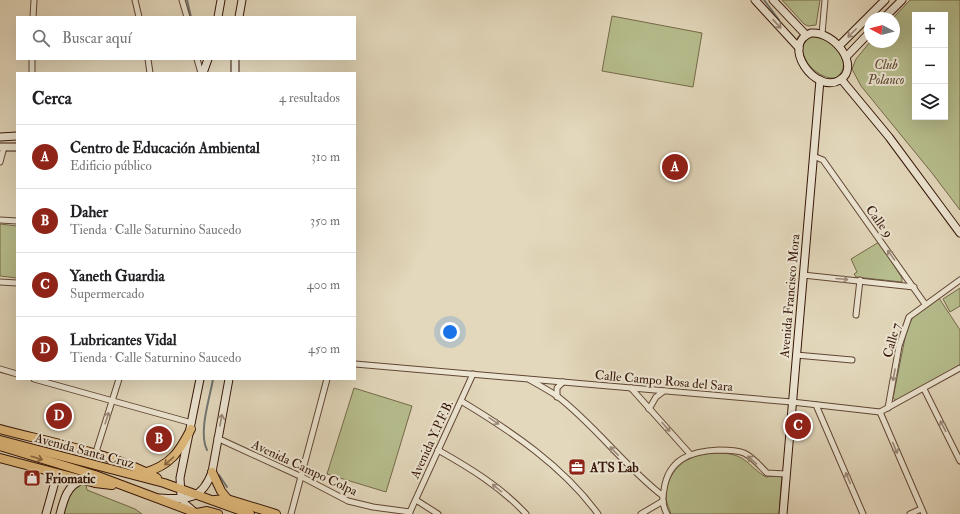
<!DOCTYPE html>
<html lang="es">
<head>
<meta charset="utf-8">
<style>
  body { margin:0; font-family:"IM FELL Double Pica",serif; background:#f2f2f2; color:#202124 }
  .controls { position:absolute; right:12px; top:12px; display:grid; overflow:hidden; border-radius:0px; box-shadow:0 4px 16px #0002 }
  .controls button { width:36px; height:36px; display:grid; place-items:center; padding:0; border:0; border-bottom:1px solid #e0e0e0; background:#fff; color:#202124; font:20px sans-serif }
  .compass { position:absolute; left:864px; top:12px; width:36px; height:36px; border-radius:50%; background:#fff; box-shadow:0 4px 16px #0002; rotate:277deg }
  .you { position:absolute; left:450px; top:332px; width:14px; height:14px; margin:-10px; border:3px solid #fff; border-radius:50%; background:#1a73e8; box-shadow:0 0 0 6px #1a73e833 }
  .badge { display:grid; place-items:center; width:26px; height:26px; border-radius:50%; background:#8f2418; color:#fff; font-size:13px; font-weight:700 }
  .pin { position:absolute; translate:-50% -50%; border:2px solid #fff; box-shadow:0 1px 4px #0006 }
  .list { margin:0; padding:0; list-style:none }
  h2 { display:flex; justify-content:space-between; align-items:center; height:52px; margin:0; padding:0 16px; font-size:17px }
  h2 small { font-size:13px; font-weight:400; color:#757577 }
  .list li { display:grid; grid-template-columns:26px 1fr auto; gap:12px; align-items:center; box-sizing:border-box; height:64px; padding:0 16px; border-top:1px solid #e0e0e0 }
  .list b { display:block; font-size:15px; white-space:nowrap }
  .list p { margin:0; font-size:13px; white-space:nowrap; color:#757577 }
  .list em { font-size:13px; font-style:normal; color:#757577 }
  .icon { flex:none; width:22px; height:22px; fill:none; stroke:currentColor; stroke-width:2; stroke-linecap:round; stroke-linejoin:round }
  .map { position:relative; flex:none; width:960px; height:514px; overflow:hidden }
  .search { position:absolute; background:#fff; box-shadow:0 4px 16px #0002; left:16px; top:16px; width:340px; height:44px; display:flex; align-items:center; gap:10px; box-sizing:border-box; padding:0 14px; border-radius:0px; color:#757577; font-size:15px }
  .panel { position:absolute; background:#fff; box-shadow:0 4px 16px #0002; left:16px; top:72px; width:340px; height:308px; border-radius:0px }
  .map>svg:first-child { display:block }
  .green { fill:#b7be8e; stroke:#766a4b; fill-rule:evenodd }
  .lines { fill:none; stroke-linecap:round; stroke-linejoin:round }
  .stream { stroke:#717773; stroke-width:2 }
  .street-casing { stroke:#614635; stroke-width:7 }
  .secondary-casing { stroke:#361608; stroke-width:9 }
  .primary-casing { stroke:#361608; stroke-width:10 }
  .street { stroke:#ede6d3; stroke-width:5 }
  .secondary { stroke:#ede6d3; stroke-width:7 }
  .primary { stroke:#e2bc7e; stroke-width:8 }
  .oneway { stroke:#9b8878 }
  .oneway2 { stroke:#8c6943 }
  .labels { text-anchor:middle; stroke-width:4; stroke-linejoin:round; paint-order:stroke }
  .park-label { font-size:13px; font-style:italic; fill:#5d4830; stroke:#ede6d3 }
  .street-label { font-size:13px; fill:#361608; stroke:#ede6d3 }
  .poi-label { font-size:13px; font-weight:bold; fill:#361608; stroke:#ede6d3; text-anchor:start }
</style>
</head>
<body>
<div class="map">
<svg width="960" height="514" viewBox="0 0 960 514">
  <rect width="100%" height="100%" fill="#e3d8bc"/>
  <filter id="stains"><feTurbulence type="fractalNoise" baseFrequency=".005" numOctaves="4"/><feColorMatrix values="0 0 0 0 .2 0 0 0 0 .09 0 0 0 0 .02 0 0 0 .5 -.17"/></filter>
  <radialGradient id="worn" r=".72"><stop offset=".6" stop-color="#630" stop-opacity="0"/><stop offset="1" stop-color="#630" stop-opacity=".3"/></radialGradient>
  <!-- green -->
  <g class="green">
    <path d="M782 0H820L816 25 808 26 804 24Z"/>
    <path d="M910 0H960V210L932 173 861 86 852 69 856 59 870 42H894L893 18ZM915 15H945V117H915Z"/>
    <path d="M612 16 702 33 693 87 602 71Z"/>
    <path d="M809 37C830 33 857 63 836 78 817 81 789 50 809 37Z"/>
    <path d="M0 224 17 226V278L0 276Z"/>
    <path d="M879 242 902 278V282L856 277 854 274 857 272 851 259Z"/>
    <path d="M960 288V306L950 312 943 299Z"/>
    <path d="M939 298 960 330V365L897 401 893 398 907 328 913 317Z"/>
    <path d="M354 388 412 406 386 492 327 474Z"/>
    <path d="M722 453C748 455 747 466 766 477L782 475 779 514H671C669 508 665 500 666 493 667 477 680 461 695 456 703 453 713 453 722 453Z"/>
    <path d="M81 483 86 485 87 490 135 509 142 514H61L69 491Z"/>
  </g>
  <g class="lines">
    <!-- stream -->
    <g class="stream">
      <path d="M187 0 191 17"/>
      <path d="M764 0 779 20"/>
      <path d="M207 450C198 432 210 398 213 379"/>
      <path d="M219 475 227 487"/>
    </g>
    <!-- street casing -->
    <g class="street-casing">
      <g id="street">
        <path d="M135 0 139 17"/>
        <path d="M182 0 187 17"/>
        <path d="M33 17 34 0"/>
        <path d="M822 34 825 0"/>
        <path d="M148 59 150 73"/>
        <path d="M197 59 201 73"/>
        <path d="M32 73V59"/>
        <path d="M813 156 823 160 925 304"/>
        <path d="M0 162 4 147"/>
        <path d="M0 220 17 221"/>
        <path d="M803 275 914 287"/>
        <path d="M0 282 17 283"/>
        <path d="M856 315 860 280"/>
        <path d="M796 355 852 360"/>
        <path d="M355 364 792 402 880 412 960 368"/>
        <path d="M0 369 17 374"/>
        <path d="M34 379 192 423"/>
        <path d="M530 380C539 385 548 390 557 396 595 425 625 467 663 496"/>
        <path d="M631 388 690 454"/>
        <path d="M924 389 960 461"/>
        <path d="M557 397V388L563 382"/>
        <path d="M461 401C511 431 563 466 598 514"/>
        <path d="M816 405 863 514"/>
        <path d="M888 408 899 346 909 317 960 280"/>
        <path d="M649 409 656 397 664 391"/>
        <path d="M880 412 924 514"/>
        <path d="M217 438 302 477 348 501 373 507 410 512"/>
        <path d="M438 450C470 468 501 487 526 514"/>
        <path d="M95 455 119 379"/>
        <path d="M416 500 438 514"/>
        <path d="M291 514 327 379"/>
        <path d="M409 514 473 374"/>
        <path d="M641 514 663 501"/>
        <path d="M667 514C663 507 662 498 664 490 668 459 691 451 719 450 728 450 736 450 744 453 753 457 760 466 767 473L786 474"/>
        <path d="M910 514 921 509"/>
      </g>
    </g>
    <!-- secondary casing -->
    <g class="secondary-casing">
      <g id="secondary">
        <path d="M755 0 799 48"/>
        <path d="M773 0 806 35"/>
        <path d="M218 17 221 0"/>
        <path d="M239 17 242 0"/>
        <path d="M884 18 902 0"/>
        <path d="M811 33C835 31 861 67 840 80 815 95 780 44 811 33Z"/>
        <path d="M839 46 885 0"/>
        <path d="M846 57 870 32"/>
        <path d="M203 73 208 59"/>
        <path d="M235 73V59"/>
        <path d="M841 79 889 137 960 233"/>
        <path d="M0 137 17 136"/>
        <path d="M0 147H17"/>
        <path d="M160 498C187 500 202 500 212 472L229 379"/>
        <path d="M192 510 185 504 181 496 180 478 200 379"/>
        <path d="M46 514 56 478 53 473"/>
        <path d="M60 514C64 499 67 486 82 480"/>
        <path d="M783 514 820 80"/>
      </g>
    </g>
    <!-- primary casing -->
    <g class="primary-casing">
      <g id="primary">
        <path d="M0 429C48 442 115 454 157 478"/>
        <path d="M0 440 164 483 250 514"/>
        <path d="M0 446 95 475 199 514"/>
        <path d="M0 458 95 483 112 485"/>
        <path d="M212 472 221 491 229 501"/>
        <path d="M144 473C171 465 179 452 191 429"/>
        <path d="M215 500 227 499 276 514"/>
        <path d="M197 513 207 511 218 514"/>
      </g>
    </g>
    <!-- street -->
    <use href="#street" class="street"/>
    <!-- secondary -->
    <use href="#secondary" class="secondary"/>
    <!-- primary -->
    <use href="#primary" class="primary"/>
  </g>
  <!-- one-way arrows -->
  <defs><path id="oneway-shaft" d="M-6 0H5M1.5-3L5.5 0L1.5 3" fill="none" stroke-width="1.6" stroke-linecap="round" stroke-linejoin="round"/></defs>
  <g class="oneway">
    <use href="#oneway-shaft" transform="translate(777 24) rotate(47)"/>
    <use href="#oneway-shaft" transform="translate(852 33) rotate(135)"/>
    <use href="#oneway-shaft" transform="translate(891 255) rotate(-126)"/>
    <use href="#oneway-shaft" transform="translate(842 279) rotate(5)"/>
    <use href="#oneway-shaft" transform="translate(894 375) rotate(100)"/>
    <use href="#oneway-shaft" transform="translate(107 418) rotate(-72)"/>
    <use href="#oneway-shaft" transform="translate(221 420) rotate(-79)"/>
    <use href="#oneway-shaft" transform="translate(494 421) rotate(34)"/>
    <use href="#oneway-shaft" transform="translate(943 426) rotate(-117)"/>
    <use href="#oneway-shaft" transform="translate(666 427) rotate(48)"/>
    <use href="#oneway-shaft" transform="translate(895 448) rotate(67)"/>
    <use href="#oneway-shaft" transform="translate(614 451) rotate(-134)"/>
    <use href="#oneway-shaft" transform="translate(752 460) rotate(-139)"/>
    <use href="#oneway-shaft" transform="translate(848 478) rotate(-113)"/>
    <use href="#oneway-shaft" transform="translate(497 488) rotate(-141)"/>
  </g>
  <g class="oneway2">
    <use href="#oneway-shaft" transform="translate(37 458) rotate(17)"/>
    <use href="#oneway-shaft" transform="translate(169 461) rotate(139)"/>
  </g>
  <!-- icons -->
  <defs>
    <g id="office-square" transform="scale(0.9)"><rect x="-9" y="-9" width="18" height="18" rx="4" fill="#8f2418" stroke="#ede6d3"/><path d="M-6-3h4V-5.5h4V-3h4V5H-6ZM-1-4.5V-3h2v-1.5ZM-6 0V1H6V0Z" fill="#fff"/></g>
    <g id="shop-square" transform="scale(0.9)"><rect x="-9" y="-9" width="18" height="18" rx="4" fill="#8f2418" stroke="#ede6d3"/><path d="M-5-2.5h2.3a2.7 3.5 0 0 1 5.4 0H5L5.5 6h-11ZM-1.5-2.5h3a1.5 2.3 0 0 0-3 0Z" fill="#fff"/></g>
  </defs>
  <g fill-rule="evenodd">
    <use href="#office-square" x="577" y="467"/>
    <use href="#shop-square" x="32" y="478"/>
  </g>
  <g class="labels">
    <!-- park labels -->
    <g class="park-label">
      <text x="886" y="69">Club<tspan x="886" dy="15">Polanco</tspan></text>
    </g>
    <!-- street labels -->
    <g class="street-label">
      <text transform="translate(880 221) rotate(54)" y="5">Calle 9</text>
      <text transform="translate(789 296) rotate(-85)" y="5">Avenida Francisco Mora</text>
      <text transform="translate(891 340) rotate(-75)" y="5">Calle 7</text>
      <text transform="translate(664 380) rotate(5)" y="5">Calle Campo Rosa del Sara</text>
      <text transform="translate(431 439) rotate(-65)" y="5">Avenida Y.P.F.B.</text>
      <text transform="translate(85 450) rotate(15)" y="5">Avenida Santa Cruz</text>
      <text transform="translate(305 467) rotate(25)" y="5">Avenida Campo Colpa</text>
    </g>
    <!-- poi labels -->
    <g class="poi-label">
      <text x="590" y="472">ATS Lab</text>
      <text x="45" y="483">Friomatic</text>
    </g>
  </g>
  <rect width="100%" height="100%" filter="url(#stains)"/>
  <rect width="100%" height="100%" fill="url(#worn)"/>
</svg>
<div class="controls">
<button>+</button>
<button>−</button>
<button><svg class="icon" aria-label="layers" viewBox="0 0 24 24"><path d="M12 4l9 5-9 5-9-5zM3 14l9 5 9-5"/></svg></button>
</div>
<svg class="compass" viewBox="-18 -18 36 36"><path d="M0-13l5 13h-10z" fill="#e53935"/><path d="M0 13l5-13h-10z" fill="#757577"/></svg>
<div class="you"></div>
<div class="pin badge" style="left:675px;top:167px">A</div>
<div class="pin badge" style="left:159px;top:439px">B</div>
<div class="pin badge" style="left:798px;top:426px">C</div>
<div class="pin badge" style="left:59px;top:416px">D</div>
<div class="search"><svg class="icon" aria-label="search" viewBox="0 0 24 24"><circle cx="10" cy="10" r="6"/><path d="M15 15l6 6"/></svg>Buscar aquí</div>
<section class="panel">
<h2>Cerca<small>4 resultados</small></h2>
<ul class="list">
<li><span class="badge">A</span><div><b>Centro de Educación Ambiental</b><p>Edificio público</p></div><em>310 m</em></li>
<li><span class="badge">B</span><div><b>Daher</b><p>Tienda · Calle Saturnino Saucedo</p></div><em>350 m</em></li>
<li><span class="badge">C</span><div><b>Yaneth Guardia</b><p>Supermercado</p></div><em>400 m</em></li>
<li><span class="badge">D</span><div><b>Lubricantes Vidal</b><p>Tienda · Calle Saturnino Saucedo</p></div><em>450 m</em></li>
</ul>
</section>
</div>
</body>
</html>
